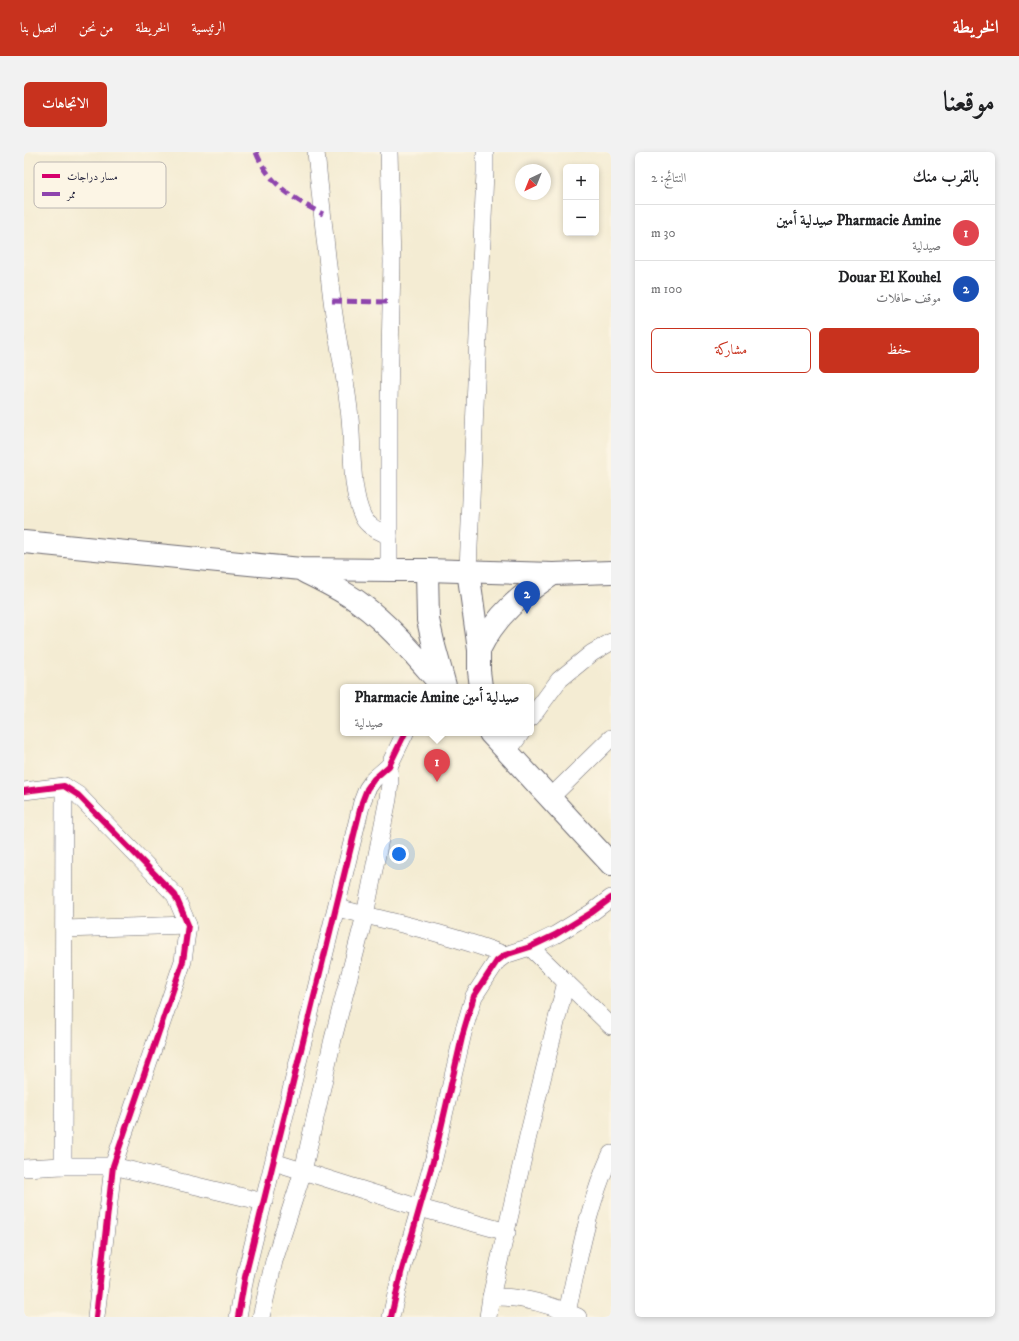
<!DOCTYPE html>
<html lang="ar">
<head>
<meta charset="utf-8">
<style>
  body { margin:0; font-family:"IM FELL DW Pica",Amiri,serif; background:#f2f2f2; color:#202124; direction:rtl }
  .controls { position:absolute; right:12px; top:12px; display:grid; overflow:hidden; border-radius:6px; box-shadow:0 2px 6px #0003 }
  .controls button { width:36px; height:36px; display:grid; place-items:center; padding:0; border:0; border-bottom:1px solid #e0e0e0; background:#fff; color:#202124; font:20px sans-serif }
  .compass { position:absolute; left:491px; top:12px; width:36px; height:36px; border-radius:50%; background:#fff; box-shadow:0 2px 6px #0003; rotate:223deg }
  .you { position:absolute; left:375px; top:702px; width:14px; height:14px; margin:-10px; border:3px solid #fff; border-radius:50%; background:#1a73e8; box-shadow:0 0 0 6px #1a73e833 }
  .badge { display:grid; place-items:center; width:26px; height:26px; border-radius:50%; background:#c8321e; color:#fff; font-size:13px; font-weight:700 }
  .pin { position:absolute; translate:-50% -33px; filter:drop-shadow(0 1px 2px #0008) }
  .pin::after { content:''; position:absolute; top:21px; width:14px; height:12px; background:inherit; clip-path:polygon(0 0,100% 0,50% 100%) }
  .popup { position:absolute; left:316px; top:532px; width:194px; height:52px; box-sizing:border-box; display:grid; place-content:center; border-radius:6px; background:#fff; filter:drop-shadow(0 1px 3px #0005); font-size:13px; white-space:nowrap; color:#757577 }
  .popup b { font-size:15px; color:#202124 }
  .popup::after { content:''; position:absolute; left:50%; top:100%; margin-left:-8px; border:8px solid transparent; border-top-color:#fff }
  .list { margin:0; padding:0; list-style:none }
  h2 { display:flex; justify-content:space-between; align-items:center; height:52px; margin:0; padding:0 16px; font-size:17px }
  h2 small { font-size:13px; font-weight:400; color:#757577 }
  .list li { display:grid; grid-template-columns:26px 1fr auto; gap:12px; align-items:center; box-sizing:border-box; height:56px; padding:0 16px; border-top:1px solid #e0e0e0 }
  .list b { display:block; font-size:15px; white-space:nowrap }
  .list p { margin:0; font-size:13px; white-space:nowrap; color:#757577 }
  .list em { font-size:13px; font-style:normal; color:#757577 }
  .actions { display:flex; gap:8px; padding:12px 16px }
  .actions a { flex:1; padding:9px 0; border:1px solid #c8321e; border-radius:6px; text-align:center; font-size:14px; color:#c8321e }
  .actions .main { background:#c8321e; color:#fff }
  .map { position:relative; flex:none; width:587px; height:1165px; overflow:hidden; direction:ltr; border-radius:6px }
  header { display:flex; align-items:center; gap:24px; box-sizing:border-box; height:56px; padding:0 20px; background:#c8321e; color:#fff }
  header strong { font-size:19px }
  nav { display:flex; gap:22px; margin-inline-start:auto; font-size:14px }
  .intro { display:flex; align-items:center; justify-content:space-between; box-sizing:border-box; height:96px; padding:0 24px }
  h1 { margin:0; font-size:28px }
  .button { padding:10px 18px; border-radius:6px; background:#c8321e; color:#fff; font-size:14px; font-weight:700 }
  main { display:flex; gap:24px; padding:0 24px }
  aside { flex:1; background:#fff; border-radius:6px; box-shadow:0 2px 6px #0003 }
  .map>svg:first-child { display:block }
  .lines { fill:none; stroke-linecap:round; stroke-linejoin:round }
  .minor-casing { stroke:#6c6970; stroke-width:18 }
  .major-casing { stroke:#6c6970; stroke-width:24 }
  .minor { stroke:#fff; stroke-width:17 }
  .major { stroke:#fff; stroke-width:22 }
  .quiet { stroke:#8e44ad; stroke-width:5; stroke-dasharray:10 5; stroke-linecap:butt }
  .cycleway-casing { stroke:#fcf5e5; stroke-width:8 }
  .cycleway { stroke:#d6006c; stroke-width:6 }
  .key { fill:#fcf5e5; stroke:#bbb6b2; stroke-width:1 }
  .key-label { font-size:11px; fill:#22223b }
</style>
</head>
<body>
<header>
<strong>الخريطة</strong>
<nav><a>الرئيسية</a><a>الخريطة</a><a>من نحن</a><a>اتصل بنا</a></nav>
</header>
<div class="intro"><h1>موقعنا</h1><a class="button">الاتجاهات</a></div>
<main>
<aside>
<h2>بالقرب منك<small>النتائج: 2</small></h2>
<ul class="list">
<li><span class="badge" style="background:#e0444e">1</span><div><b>Pharmacie Amine صيدلية أمين</b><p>صيدلية</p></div><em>30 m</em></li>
<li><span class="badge" style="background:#1a4fb4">2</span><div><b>Douar El Kouhel</b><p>موقف حافلات</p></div><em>100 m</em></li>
</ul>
<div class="actions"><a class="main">حفظ</a><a>مشاركة</a></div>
</aside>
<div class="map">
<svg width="587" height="1165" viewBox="0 0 587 1165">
  <rect width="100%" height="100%" fill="#fcf5e5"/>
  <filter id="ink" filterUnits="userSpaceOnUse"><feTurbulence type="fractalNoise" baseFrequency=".025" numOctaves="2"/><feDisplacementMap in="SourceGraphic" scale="8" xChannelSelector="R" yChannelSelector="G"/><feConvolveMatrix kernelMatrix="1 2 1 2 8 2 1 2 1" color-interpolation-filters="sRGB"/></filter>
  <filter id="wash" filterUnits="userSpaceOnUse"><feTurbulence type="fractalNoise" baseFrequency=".012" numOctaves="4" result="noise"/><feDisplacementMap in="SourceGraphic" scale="16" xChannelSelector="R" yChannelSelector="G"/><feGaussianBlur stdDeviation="0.9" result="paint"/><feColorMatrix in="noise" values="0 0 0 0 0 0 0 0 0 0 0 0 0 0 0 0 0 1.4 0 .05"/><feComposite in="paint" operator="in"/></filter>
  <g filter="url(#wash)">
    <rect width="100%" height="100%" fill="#f4ecd3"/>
  </g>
  <g filter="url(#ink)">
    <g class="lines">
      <!-- minor casing -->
      <g class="minor-casing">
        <g id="minor">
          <path d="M292 0C297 49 302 99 308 148 313 188 322 226 326 266 329 295 326 338 339 365 344 375 355 379 365 384"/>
          <path d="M365 0 368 110 365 250V418"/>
          <path d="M444 418 461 20V0"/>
          <path d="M507 566 535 528 568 501 587 490"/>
          <path d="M484 599 497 581"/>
          <path d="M0 639 40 634 54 643 151 743 164 773 159 809 89 1014 72 1165"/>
          <path d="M526 646 587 586"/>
          <path d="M313 756C369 770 426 782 481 803"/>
          <path d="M40 777 164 773"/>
          <path d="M506 795 587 874"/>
          <path d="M250 1010 396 1056 483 1080"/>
          <path d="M39 1014 40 634"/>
          <path d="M0 1016 39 1014H89L240 1050"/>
          <path d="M467 1145C496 1144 528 1153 554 1165"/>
          <path d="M543 1160C555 1107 564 1052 587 1002"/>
          <path d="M214 1165 221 1125 338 650 343 637 350 627 365 614 381 581"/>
          <path d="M237 1165 250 1109 279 1019 309 887 341 763 364 647 366 631 365 614"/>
          <path d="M367 1165 377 1121 410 1006 439 881 450 844 473 809 481 803 506 795 531 783 567 761 587 746"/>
          <path d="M464 1165 467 1145 504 984 542 830"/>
        </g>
      </g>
      <!-- major casing -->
      <g class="major-casing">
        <g id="major">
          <path d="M0 390 277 417 365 418H403L529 422 587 420"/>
          <path d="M403 418 404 468 410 494 421 534"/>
          <path d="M444 418 455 498V519L457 535"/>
          <path d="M281 420C301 430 320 439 337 452 368 475 393 506 419 535"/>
          <path d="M455 498C472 463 497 443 529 422"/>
          <path d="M466 581 587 712"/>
        </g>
      </g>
      <!-- minor -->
      <use href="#minor" class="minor"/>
      <!-- major -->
      <use href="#major" class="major"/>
      <!-- quiet -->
      <g class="quiet">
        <path d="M232 0C244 31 270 48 299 62"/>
        <path d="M308 149 367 150"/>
      </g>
      <!-- cycleway casing -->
      <g class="cycleway-casing">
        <g id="cycleway">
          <path d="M0 639 40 634 54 643 151 743 164 773 159 809 89 1014 72 1165"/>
          <path d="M214 1165 221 1125 338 650 343 637 350 627 365 614 381 581"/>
          <path d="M367 1165 377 1121 410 1006 439 881 450 844 473 809 481 803 506 795 531 783 567 761 587 746"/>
        </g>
      </g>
      <!-- cycleway -->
      <use href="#cycleway" class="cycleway"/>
    </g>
  </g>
  <!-- legend -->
  <rect x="10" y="10" width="132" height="46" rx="6" class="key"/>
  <rect x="18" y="22" width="18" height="4" fill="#d6006c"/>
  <rect x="18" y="40" width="18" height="4" fill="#8e44ad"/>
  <g class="key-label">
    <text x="43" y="28">مسار دراجات</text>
    <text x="43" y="46">ممر</text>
  </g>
</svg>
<div class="controls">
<button>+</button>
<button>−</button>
</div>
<svg class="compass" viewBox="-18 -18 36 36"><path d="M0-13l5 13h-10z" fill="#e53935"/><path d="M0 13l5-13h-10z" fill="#757577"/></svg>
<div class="you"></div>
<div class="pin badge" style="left:413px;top:630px;background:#e0444e">1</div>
<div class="popup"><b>Pharmacie Amine صيدلية أمين</b>صيدلية</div>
<div class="pin badge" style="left:503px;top:462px;background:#1a4fb4">2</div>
</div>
</main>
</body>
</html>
